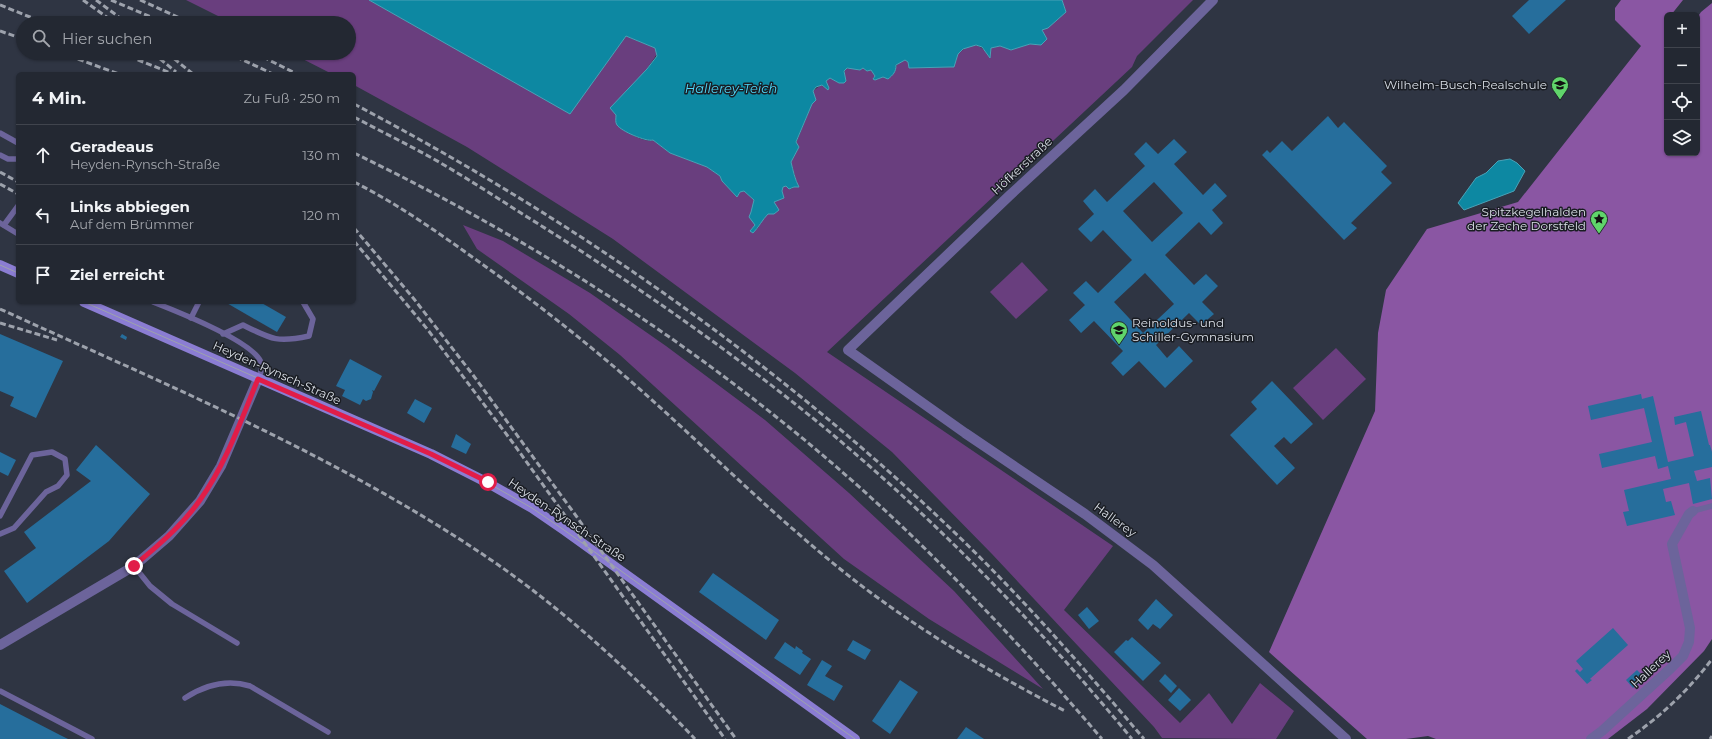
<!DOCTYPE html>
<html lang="de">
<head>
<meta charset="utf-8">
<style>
  body { margin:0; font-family:Montserrat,sans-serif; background:#2f343e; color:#f1f3f6 }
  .controls { position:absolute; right:12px; top:12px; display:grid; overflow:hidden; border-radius:6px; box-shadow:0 1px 3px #0004 }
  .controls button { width:36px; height:36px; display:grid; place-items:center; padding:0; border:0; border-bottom:1px solid #40444d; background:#232832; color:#f1f3f6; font:20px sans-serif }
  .stop { position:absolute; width:12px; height:12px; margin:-9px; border:3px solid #e11d48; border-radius:50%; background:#fff }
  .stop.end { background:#e11d48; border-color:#fff; box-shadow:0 1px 4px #0008 }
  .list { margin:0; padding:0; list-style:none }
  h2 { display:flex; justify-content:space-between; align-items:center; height:52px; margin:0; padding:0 16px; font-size:17px }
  h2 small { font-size:13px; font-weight:400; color:#a3a6ac }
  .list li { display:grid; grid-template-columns:26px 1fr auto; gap:12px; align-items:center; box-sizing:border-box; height:60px; padding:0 16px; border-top:1px solid #40444d }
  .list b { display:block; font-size:15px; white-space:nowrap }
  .list p { margin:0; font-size:13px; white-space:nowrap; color:#a3a6ac }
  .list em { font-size:13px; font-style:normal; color:#a3a6ac }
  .icon { flex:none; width:22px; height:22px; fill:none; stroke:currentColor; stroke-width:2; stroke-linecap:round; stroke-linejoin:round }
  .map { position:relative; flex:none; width:1712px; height:739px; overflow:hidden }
  .search { position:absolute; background:#232832; box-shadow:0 1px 3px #0004; left:16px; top:16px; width:340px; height:44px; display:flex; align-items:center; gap:10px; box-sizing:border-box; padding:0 14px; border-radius:22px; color:#a3a6ac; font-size:15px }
  .panel { position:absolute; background:#232832; box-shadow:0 1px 3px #0004; left:16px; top:72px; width:340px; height:232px; border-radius:6px }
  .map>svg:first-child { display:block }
  .green { fill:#693e7e }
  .forest { fill:#8a56a3 }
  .water { fill:#0d88a2; stroke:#4aa2b7 }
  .building { fill:#266e9c; fill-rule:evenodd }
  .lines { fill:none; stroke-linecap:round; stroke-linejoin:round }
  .lane { stroke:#6c649b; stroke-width:5.5 }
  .street { stroke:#6c649b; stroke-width:10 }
  .secondary { stroke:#8b7dd3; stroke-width:10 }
  .tram { stroke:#9da2ac; stroke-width:1 }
  .rail { stroke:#9da2ac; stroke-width:3; stroke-dasharray:6 3; stroke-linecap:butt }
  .route { stroke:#e11d48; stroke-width:5 }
  .labels { text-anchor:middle; stroke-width:3; stroke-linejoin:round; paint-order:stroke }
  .poi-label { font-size:12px; fill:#dadfe7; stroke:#1a1d23; text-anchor:end }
  .street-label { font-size:12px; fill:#dadfe7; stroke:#1a1d23 }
  .water-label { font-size:13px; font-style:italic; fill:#4fd9fb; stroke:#1a1d23 }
</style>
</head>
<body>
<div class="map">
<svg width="1712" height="739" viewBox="0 0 1712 739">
  <rect width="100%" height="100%" fill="#2f3543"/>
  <!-- green -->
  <g class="green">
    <path d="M186 0H369L570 113 626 36 655 48 657 54 616 115V122C623 130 641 143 653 140L670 153 707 167 720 176 722 181 737 197 740 192 744 191 754 200 752 212 755 225 750 231 758 228C762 218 770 212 774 201L784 198 782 191 783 187 786 186 791 189 794 187H798L791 162 799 147 796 143 812 104 815 101 813 91 821 85 829 90 826 81 830 78 839 83 844 78 845 69 852 68 859 70 863 68 867 71 871 70 875 76 873 78 875 80 883 77 889 78C898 71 893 63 905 60L908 62 909 68 950 67 956 61 958 54C973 41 979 43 990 57L991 48 1000 46 1011 50 1030 44 1041 45 1046 40 1042 30 1066 12 1062 0H1193L1137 56 1132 67 827 352 1113 546 1064 610 1180 723 1209 693 1232 724 1260 683 1294 711 1276 739 1162 738 1154 727 992 554 892 452 795 373 613 239 467 147 354 85V74H332L291 53H349V23H232Z"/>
    <path d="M463 225 503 241 590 293 666 346 765 420 849 493 954 591 1043 689 929 619 844 559 620 355 569 314 477 249Z"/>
    <path d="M1022 262 1048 290 1016 319 990 292Z"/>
    <path d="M1336 348 1366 379 1323 420 1293 388Z"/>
  </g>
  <!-- forest -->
  <path class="forest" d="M1621 0H1683L1671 15H1667L1665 21 1667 27V153H1697V18L1701 12 1712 3V639L1704 651 1647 709 1608 739H1436L1428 736 1406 739H1367L1269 652 1375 411 1378 333 1386 290 1427 229 1518 202 1641 46 1615 20V8Z"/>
  <!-- water -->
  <g class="water">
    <path d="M369 0H1062L1066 12 1048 28 1042 30 1047 39 1041 45 1030 44 1011 50 1000 46 991 48 990 58 982 47 976 45 963 49 958 54 954 67H950L909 68 908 62 905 60 896 65C896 72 893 75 888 79L883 77 875 80 873 79 875 76 871 70 867 71 863 68 860 70 847 68 844 71 846 81 844 83H839L830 78 826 81 829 88 828 90 822 85 816 87 813 91 816 100 812 104 796 142 799 147 791 162C793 170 795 180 799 187H794L789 189 786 186 783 187 782 191 784 198 774 202 779 210 774 214H768C762 220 759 227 753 233L750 231 755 225 749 217 751 212 754 200 744 191 740 192 737 197 722 181 720 176 707 167 670 153 653 140C646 142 621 131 617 125 615 122 616 119 616 115L610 108 647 69 657 56 655 48 626 36 570 114Z"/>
    <path d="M1510 159 1517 163 1525 171 1514 191 1464 210 1458 203 1476 178 1486 173 1498 161Z"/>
  </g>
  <!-- building -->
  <g class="building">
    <path d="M1529 0H1566L1529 34 1512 16Z"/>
    <path d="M1328 116 1338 128 1344 122 1387 166 1381 172 1392 183 1351 223 1357 228 1344 240 1262 155 1267 150 1270 153 1282 141 1292 151Z"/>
    <path d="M1174 139 1187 152 1174 164 1203 195 1215 183 1227 196 1212 210 1223 223 1211 235 1199 222 1165 255 1194 285 1206 274 1218 286 1202 302 1214 314 1201 325 1189 313 1156 345 1167 358 1179 346 1193 361 1165 388 1139 361 1123 376 1111 363 1123 351 1094 321 1081 333 1069 320 1085 305 1073 293 1086 281 1098 293 1132 260 1103 230 1091 242 1078 229 1094 214 1083 201 1095 189 1107 202 1145 166 1134 154 1146 142 1158 154ZM1154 182 1183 213 1152 242 1123 211ZM1145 273 1174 304 1143 333 1114 302Z"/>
    <path d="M225 302H260L286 317 277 332Z"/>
    <path d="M0 334 63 361 36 418 10 406 14 397 0 391Z"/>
    <path d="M122 334 127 337 126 340 120 337Z"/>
    <path d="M350 359 382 376 374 391 372 390 373 392 371 399 366 401 363 399 360 405 342 396 345 390 336 386Z"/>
    <path d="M1272 381 1313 424 1291 444 1284 437 1274 446 1295 468 1277 485 1230 435 1257 409 1251 402Z"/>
    <path d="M1641 394 1642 399 1653 396 1668 462 1694 456 1686 422 1675 425 1674 417 1701 411 1709 445H1710L1712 452V467L1694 471 1697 481 1710 478 1712 499 1693 504 1689 483 1663 489 1666 502 1671 501 1675 515 1627 526 1623 512 1629 511 1624 490 1671 479 1668 466 1658 469 1655 456 1602 468 1599 454 1652 442 1644 408 1591 420 1588 406Z"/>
    <path d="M415 399 432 408 424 423 407 413Z"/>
    <path d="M456 434 471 444 466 454 451 447Z"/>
    <path d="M96 445 150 494 109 541 27 603 4 571 36 548 24 532 91 481 76 470Z"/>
    <path d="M0 452 16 460 8 476 0 472Z"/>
    <path d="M713 573 779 620 766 640 699 592Z"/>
    <path d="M1156 599 1173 615 1160 629 1153 624 1148 630 1138 620Z"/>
    <path d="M1087 607 1099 621 1089 629 1078 615Z"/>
    <path d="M1613 628 1628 645 1591 678 1590 679 1592 680 1587 684 1575 671 1577 669 1580 672 1583 669 1576 661Z"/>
    <path d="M1132 637 1161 663 1143 681 1114 652 1126 640 1128 641Z"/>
    <path d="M853 640 871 650 865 660 847 650Z"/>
    <path d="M785 642 795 649 796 646 803 651 802 653 811 659 800 675 774 658Z"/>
    <path d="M822 660 832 666 825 676 843 686 834 701 807 685Z"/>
    <path d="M1637 670 1645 678 1633 688 1626 680Z"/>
    <path d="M1165 674 1177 686 1171 693 1159 681Z"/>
    <path d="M900 680 918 692 890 734 872 721Z"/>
    <path d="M1179 688 1191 700 1180 711 1168 700Z"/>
    <path d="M0 704 60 735 68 739H0Z"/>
    <path d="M966 727 984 739H957Z"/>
  </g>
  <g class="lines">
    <!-- lane -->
    <g class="lane">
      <path d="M0 133 18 143"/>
      <path d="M0 155 8 159H18"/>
      <path d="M0 223 18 234"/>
      <path d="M4 225 18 206"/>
      <path d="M153 302C176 311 252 341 261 362 263 368 261 373 258 379"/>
      <path d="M191 318 199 302"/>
      <path d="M223 334 243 325C271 339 277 343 309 336L313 319 303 302"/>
      <path d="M1693 511 1712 506"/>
      <path d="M0 516 32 455 52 452 65 459 67 475 58 486 46 492 14 528 0 534"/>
      <path d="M134 566 150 586 172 604 237 643"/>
      <path d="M0 691 92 739"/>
      <path d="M185 698C205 685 227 679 250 686L328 732"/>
    </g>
    <!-- street -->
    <g class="street">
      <path d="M1213 0 1124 90 1009 196 848 350 965 433 1085 514 1153 565 1346 739"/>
      <path d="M0 645 134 566 169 536 200 501 221 466 258 379"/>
      <path d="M1591 739 1602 731 1670 669 1683 656 1689 642 1690 628 1672 544 1689 514 1693 511"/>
    </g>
    <!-- secondary -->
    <g class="secondary">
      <path d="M0 265 18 273"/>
      <path d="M84 302 431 454 488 483 532 508 564 530 855 739"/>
    </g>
    <!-- tram -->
    <g class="tram">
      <path d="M0 265 18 273"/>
      <path d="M84 302 431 454 488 483 532 508 564 530 855 739"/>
    </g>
    <!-- rail -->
    <g class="rail">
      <path d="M83 0 115 23"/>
      <path d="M96 0 127 23"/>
      <path d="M111 0 165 23"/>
      <path d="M140 0 191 23"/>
      <path d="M0 5 45 23"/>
      <path d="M0 31 23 39"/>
      <path d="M61 53 119 74"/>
      <path d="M121 53 173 74"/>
      <path d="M153 53 176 72"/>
      <path d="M167 53 193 74"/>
      <path d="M228 53 273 74"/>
      <path d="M255 53 297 74"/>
      <path d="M354 104C571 218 776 361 953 531 1021 596 1083 667 1144 739"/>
      <path d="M354 117C382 132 411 146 439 162 468 179 496 197 524 215 627 279 726 347 820 424 934 518 1038 625 1132 739"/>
      <path d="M354 153C557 251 749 379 911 535 978 600 1042 669 1102 739"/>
      <path d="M0 172 18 182"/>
      <path d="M354 182C396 203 436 231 475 259 533 300 589 344 643 392 708 450 771 513 839 568 908 624 986 670 1065 711"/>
      <path d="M0 184 18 194"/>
      <path d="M354 228 414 299 473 375 574 513 736 739"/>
      <path d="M354 241 428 330 513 443 725 739"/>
      <path d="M0 309C169 386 343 458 497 564 570 615 634 675 695 739"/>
      <path d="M0 323 57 340"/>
      <path d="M1628 739C1660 717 1689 690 1712 659"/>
      <path d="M1710 739 1712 736"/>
    </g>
  </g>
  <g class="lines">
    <!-- route -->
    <path class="route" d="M134 566C157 546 182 526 200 500 226 464 241 420 258 379L431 454 488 482"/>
  </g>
  <!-- icons -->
  <defs>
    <g id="school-pin" transform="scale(0.9)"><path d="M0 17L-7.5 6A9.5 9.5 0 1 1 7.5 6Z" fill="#60d56b" stroke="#1a1d23"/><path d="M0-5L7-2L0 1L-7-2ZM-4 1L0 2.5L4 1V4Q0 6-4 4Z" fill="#111"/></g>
    <g id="sight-pin" transform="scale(0.9)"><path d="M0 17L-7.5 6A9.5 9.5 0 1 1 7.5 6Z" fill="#60d56b" stroke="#1a1d23"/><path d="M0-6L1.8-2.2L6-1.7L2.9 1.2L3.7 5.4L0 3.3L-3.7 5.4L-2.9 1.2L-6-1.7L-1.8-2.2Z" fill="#111"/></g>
  </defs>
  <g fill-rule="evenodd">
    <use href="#school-pin" x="1560" y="85"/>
    <use href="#sight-pin" x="1599" y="219"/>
    <use href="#school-pin" x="1119" y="330"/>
  </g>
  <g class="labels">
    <!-- poi labels -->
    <g class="poi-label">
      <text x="1547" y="89">Wilhelm-Busch-Realschule</text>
      <text x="1586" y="216">Spitzkegelhalden<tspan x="1586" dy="14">der Zeche Dorstfeld</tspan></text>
      <text x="1132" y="327" text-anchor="start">Reinoldus- und<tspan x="1132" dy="14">Schiller-Gymnasium</tspan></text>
    </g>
    <!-- street labels -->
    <g class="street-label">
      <text transform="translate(1022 166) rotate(-43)" y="4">Höfkerstraße</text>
      <text transform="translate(277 373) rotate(24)" y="4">Heyden-Rynsch-Straße</text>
      <text transform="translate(567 520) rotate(34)" y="4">Heyden-Rynsch-Straße</text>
      <text transform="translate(1115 520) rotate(36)" y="4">Hallerey</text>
      <text transform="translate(1651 669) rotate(-43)" y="4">Hallerey</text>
    </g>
    <!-- water labels -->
    <g class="water-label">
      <text x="731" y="93">Hallerey-Teich</text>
    </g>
  </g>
</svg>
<div class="controls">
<button>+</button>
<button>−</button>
<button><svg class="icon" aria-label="locate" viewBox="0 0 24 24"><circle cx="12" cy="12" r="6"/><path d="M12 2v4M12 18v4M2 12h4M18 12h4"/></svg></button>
<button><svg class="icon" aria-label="layers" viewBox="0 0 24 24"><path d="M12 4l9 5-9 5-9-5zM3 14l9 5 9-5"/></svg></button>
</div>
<div class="stop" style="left:488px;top:482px"></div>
<div class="stop end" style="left:134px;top:566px"></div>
<div class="search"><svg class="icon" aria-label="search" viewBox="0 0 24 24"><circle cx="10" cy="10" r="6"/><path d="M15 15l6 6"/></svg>Hier suchen</div>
<section class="panel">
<h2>4 Min.<small>Zu Fuß · 250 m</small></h2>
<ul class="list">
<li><svg class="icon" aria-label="ahead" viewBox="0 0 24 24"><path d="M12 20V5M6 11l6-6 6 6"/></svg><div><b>Geradeaus</b><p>Heyden-Rynsch-Straße</p></div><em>130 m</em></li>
<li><svg class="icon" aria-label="left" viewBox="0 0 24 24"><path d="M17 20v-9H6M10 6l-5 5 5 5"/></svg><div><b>Links abbiegen</b><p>Auf dem Brümmer</p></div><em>120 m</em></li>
<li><svg class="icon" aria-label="arrive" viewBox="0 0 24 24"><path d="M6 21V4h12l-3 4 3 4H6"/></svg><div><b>Ziel erreicht</b></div></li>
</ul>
</section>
</div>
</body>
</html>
